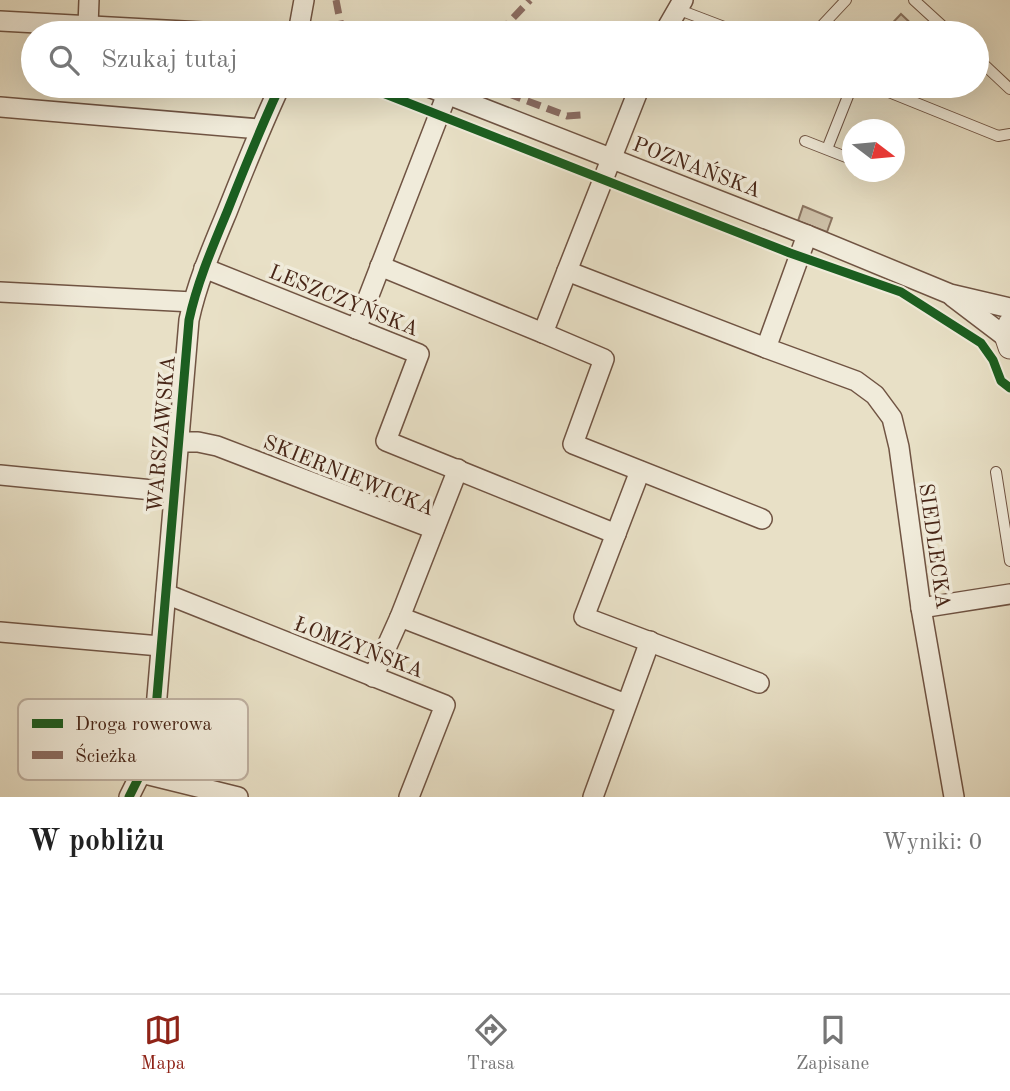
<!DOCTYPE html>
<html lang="pl">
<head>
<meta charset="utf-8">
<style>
  body { margin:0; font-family:"Old Standard TT",serif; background:#f2f2f2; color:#222 }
  .compass { position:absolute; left:842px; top:119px; width:63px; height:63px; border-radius:50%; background:#fff; box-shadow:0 7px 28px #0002; rotate:106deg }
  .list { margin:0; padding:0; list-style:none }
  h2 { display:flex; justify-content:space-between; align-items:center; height:91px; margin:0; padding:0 28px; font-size:30px }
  h2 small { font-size:23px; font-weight:400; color:#767676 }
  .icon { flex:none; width:38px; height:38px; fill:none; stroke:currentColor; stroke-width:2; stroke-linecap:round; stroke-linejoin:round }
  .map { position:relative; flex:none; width:1010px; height:797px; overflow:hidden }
  .search { position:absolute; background:#fff; box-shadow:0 7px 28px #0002; left:21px; right:21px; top:21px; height:77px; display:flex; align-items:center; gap:18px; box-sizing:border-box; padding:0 24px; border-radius:38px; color:#767676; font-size:26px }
  .sheet { height:196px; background:#fff }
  nav { display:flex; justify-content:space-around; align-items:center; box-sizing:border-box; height:98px; border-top:2px solid #e0e0e0; background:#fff; font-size:19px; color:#767676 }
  nav a { display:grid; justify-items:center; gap:4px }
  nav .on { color:#8f2418 }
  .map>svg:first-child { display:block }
  .green { fill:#cdc0a8; stroke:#8a7360; stroke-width:2 }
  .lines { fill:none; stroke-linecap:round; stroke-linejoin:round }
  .service-casing { stroke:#705443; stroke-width:12 }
  .minor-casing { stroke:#705443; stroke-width:22 }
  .tertiary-casing { stroke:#705443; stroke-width:25 }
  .service { stroke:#f0ebda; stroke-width:10 }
  .minor { stroke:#f0ebda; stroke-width:19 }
  .tertiary { stroke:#f0ebda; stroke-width:23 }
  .quiet { stroke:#8d6e63; stroke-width:7; stroke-dasharray:14 7; stroke-linecap:butt }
  .cycleway-casing { stroke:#f0ebda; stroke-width:13 }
  .cycleway { stroke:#1b5e20; stroke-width:9 }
  .labels { text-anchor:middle; stroke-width:7; stroke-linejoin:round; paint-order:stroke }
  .street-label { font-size:21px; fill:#482617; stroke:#f0ebda }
  .key { fill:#f0ebda; stroke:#beb0a0; stroke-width:2 }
  .key-label { font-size:19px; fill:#482617 }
</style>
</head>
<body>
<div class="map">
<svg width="1010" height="797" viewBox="0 0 1010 797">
  <rect width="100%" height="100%" fill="#e8e0c6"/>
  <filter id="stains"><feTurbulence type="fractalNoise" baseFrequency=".00286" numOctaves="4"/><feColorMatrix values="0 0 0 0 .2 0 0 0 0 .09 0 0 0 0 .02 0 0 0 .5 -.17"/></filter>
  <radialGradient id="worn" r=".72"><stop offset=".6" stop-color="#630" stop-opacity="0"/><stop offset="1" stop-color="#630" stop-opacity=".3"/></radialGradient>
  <!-- green -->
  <g class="green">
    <path d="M901 14 921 33H883Z"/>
    <path d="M803 206 832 218 827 232 798 221Z"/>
  </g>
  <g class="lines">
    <!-- service casing -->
    <g class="service-casing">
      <g id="service">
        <path d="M914 0 950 33"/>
        <path d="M677 9 740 33"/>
        <path d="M815 33 846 0"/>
        <path d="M977 58 1010 89"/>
        <path d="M874 86 998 136 1010 134"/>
        <path d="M805 141 851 159"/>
        <path d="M827 149 852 86"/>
        <path d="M996 472 1010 561"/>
      </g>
    </g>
    <!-- minor casing -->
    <g class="minor-casing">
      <g id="minor">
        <path d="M0 21 221 33"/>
        <path d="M88 26 89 0"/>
        <path d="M298 33 304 0"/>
        <path d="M664 33 683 0"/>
        <path d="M426 86 807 235 950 294 1010 308"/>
        <path d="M0 107 260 129"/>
        <path d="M807 235 766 348 856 381 875 395 892 418 899 447 921 608 954 797"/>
        <path d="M380 266 543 333"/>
        <path d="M204 268 419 354 386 441 616 534"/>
        <path d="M567 271 640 86"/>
        <path d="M0 292 193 302"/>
        <path d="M953 297 1007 338"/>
        <path d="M356 329 447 94"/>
        <path d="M179 442H198L217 446 434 529"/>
        <path d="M640 471 584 617 759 683"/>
        <path d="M0 475 173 492"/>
        <path d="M762 519 573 444 604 359 543 333 567 271 766 348"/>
        <path d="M166 594 445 705 409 797"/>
        <path d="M921 608 1010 594"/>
        <path d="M400 617 626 704"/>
        <path d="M0 632 160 646"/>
        <path d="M373 677 400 617 458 469"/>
        <path d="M141 773 238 797"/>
        <path d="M129 797 141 773 154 732 189 320C197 283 212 248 227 212 244 169 261 127 280 86"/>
        <path d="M593 797 650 641"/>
      </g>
    </g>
    <!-- tertiary casing -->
    <g class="tertiary-casing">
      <path id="tertiary" d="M1010 324 1007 338 1010 347"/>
    </g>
    <!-- service -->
    <use href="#service" class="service"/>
    <!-- minor -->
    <use href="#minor" class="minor"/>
    <!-- tertiary -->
    <use href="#tertiary" class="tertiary"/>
    <!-- quiet -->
    <g class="quiet">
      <path d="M336 0 342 31"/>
      <path d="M499 33 530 0"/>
      <path d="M488 86 567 116 581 115"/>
      <path d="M447 94 452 86"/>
    </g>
    <!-- cycleway casing -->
    <g class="cycleway-casing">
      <g id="cycleway">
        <path d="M365 86 790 253 901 292 981 343 993 360 1001 381 1010 388"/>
        <path d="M129 797 141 773 154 732 189 320C197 283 212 248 227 212 244 169 261 127 280 86"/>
      </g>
    </g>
    <!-- cycleway -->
    <use href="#cycleway" class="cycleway"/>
  </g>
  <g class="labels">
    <!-- street labels -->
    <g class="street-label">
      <text transform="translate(697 167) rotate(21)" y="7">POZNAŃSKA</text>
      <text transform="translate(344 300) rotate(22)" y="7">LESZCZYŃSKA</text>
      <text transform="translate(161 434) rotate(-85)" y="7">WARSZAWSKA</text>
      <text transform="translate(349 475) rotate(22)" y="7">SKIERNIEWICKA</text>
      <text transform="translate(935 546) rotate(82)" y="7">SIEDLECKA</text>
      <text transform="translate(359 647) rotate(21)" y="7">ŁOMŻYŃSKA</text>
    </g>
  </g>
  <!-- legend -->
  <rect x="18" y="699" width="230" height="81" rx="10" class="key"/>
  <rect x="32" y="719" width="31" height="9" fill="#1b5e20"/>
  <rect x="32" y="751" width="31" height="8" fill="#8d6e63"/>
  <g class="key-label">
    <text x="75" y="730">Droga rowerowa</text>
    <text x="75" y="762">Ścieżka</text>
  </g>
  <rect width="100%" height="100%" filter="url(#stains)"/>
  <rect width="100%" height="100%" fill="url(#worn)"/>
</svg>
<svg class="compass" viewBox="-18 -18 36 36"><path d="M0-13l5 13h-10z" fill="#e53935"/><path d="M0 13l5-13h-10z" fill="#767676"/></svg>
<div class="search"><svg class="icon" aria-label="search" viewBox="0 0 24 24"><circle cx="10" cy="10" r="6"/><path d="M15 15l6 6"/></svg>Szukaj tutaj</div>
</div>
<section class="sheet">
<h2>W pobliżu<small>Wyniki: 0</small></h2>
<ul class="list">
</ul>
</section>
<nav>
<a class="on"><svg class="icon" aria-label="map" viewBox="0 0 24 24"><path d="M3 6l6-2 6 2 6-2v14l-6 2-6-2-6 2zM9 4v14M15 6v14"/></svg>Mapa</a>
<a><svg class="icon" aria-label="directions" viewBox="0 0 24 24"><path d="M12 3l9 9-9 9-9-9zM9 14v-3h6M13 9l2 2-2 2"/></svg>Trasa</a>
<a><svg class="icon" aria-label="saved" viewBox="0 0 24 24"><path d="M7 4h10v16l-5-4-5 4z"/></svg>Zapisane</a>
</nav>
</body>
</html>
